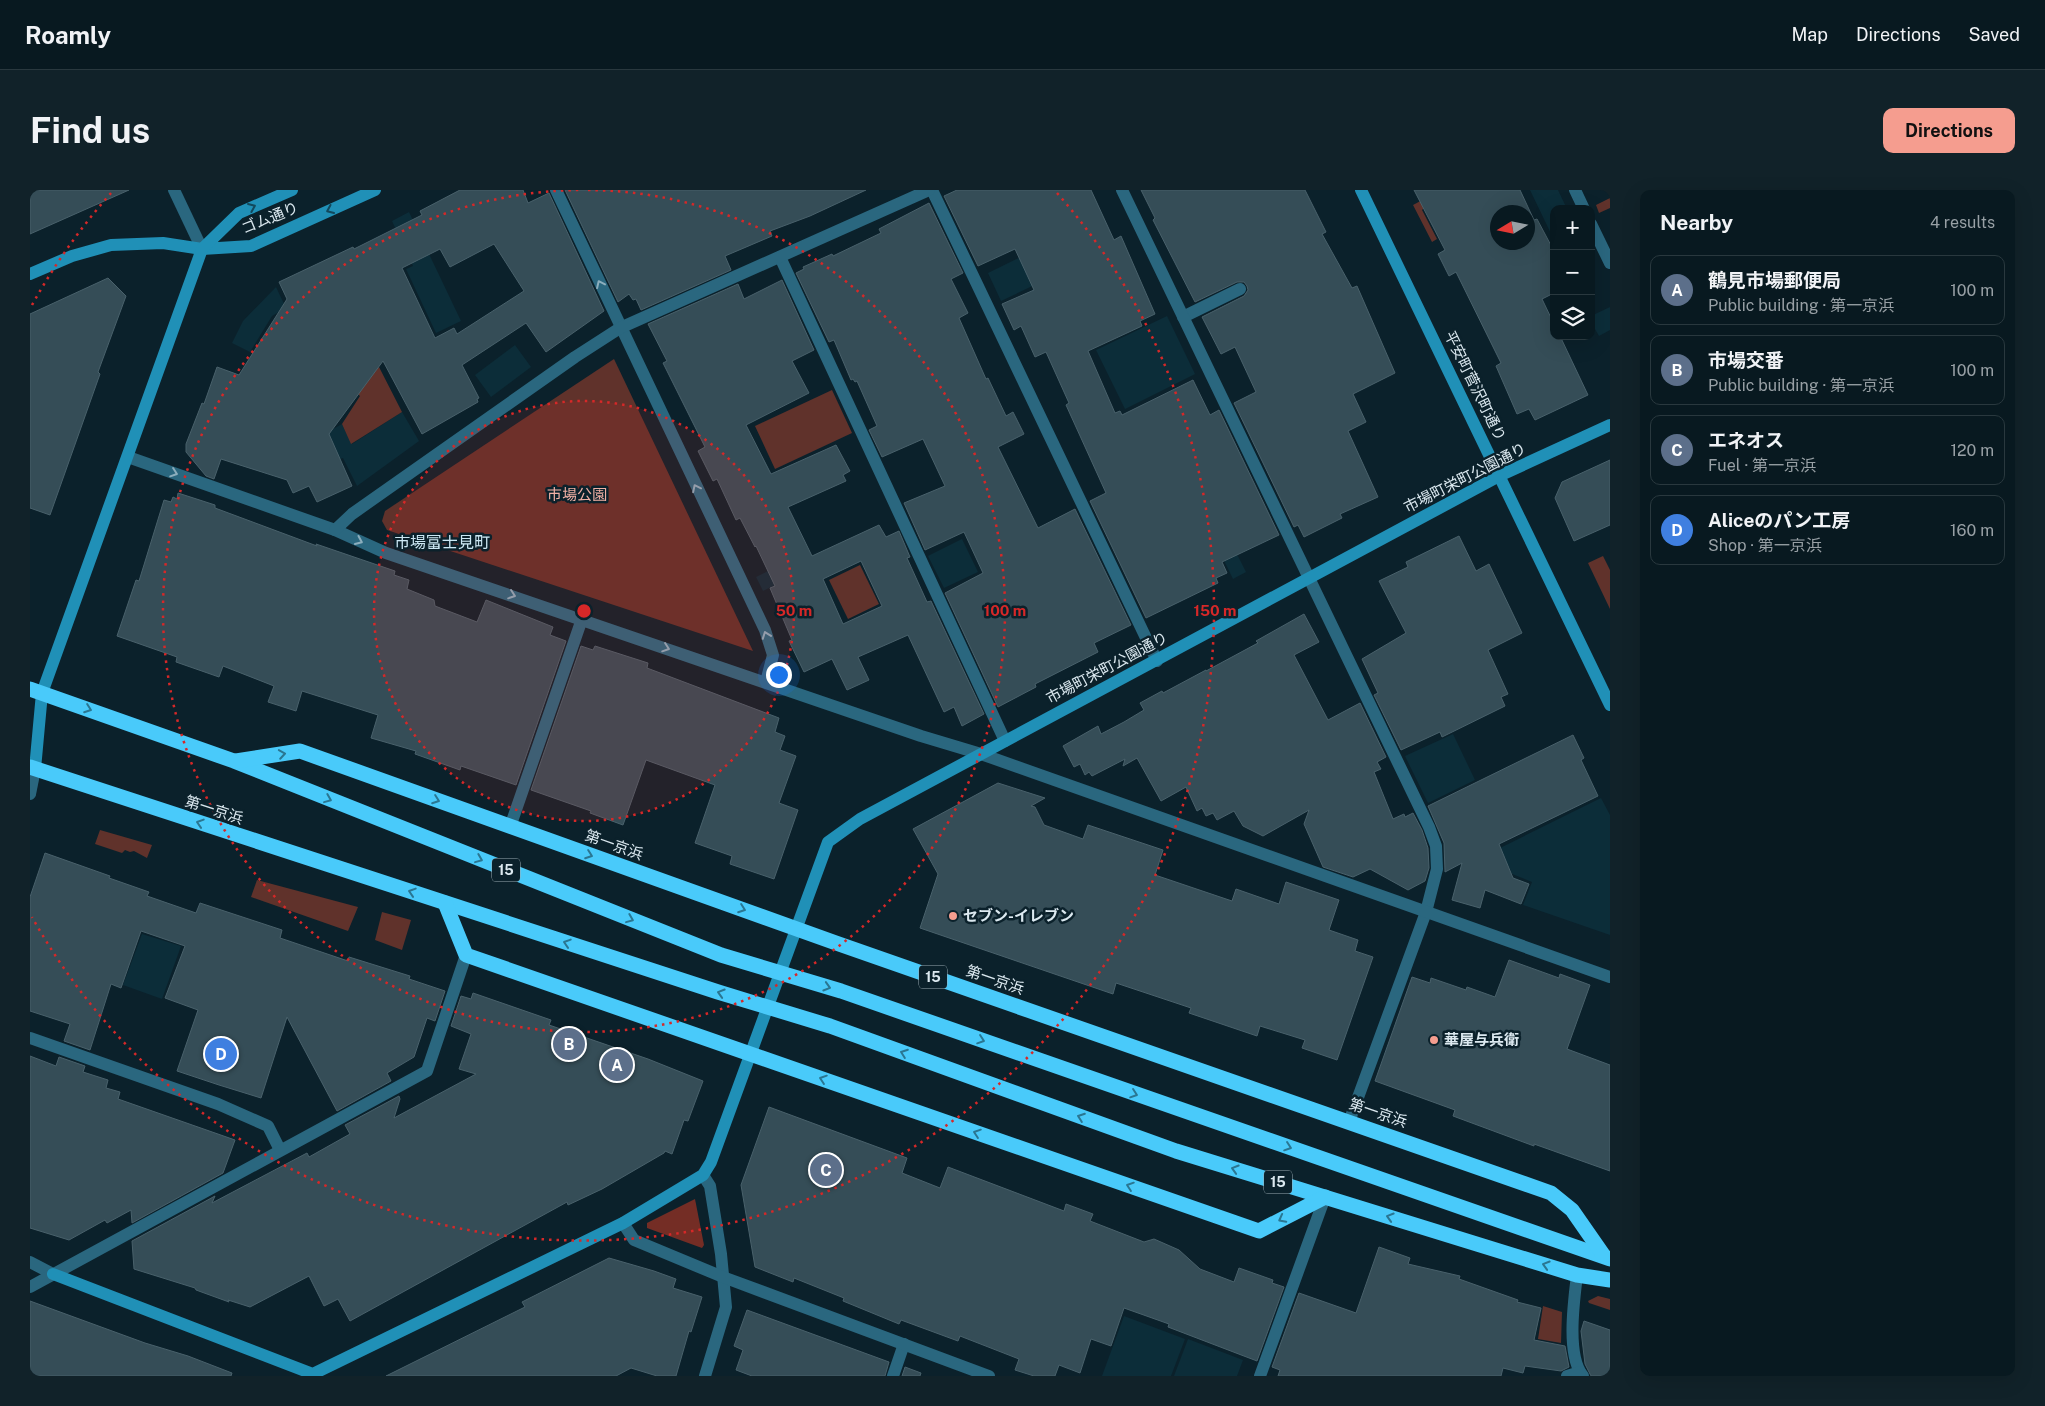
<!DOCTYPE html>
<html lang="en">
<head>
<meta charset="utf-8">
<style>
  body { margin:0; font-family:"Public Sans","Noto Sans JP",sans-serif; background:#112229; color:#f1f3f6 }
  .controls { position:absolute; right:15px; top:15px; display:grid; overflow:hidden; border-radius:10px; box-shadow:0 5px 20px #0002 }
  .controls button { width:45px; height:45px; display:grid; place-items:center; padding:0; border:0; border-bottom:1px solid #29383e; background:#081920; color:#f1f3f6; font:25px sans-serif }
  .compass { position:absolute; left:1460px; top:15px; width:45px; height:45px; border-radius:50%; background:#081920; box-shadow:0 5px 20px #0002; rotate:260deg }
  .you { position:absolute; left:748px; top:484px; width:18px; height:18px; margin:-12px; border:4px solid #fff; border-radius:50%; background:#1a73e8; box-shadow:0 0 0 8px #1a73e833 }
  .badge { display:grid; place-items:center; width:32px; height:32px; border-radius:50%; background:#f59d8f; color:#fff; font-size:16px; font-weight:700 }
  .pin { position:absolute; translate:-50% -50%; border:2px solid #fff; box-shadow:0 1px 5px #0006 }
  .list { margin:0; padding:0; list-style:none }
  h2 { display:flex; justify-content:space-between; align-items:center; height:65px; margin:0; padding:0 20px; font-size:21px }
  h2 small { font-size:16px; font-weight:400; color:#98a0a5 }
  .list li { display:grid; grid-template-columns:32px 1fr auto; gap:15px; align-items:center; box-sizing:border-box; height:70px; margin:0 10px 10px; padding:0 10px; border:1px solid #29383e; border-radius:10px }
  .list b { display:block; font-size:19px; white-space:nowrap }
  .list p { margin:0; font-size:16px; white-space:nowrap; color:#98a0a5 }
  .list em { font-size:16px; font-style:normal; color:#98a0a5 }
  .icon { flex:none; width:28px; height:28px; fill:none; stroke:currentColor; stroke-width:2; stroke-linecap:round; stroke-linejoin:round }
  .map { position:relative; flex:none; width:1580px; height:1186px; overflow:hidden; border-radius:10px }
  header { display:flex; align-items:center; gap:30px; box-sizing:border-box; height:70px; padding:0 25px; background:#081920; border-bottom:1px solid #29383e }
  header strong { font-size:24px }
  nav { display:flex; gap:28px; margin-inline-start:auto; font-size:18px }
  .intro { display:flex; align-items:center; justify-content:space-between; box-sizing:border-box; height:120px; padding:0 30px }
  h1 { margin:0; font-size:35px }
  .button { padding:12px 22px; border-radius:10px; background:#f59d8f; color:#111; font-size:18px; font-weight:700 }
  main { display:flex; gap:30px; padding:0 30px }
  aside { flex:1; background:#081920; border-radius:10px; box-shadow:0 5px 20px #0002 }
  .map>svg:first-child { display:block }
  .built { fill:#0c2d39 }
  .green { fill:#60322b }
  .forest { fill:#742d25 }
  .building { fill:#354d57; stroke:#49616b; fill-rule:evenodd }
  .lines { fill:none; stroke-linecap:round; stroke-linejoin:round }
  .lane { stroke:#2a677f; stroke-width:12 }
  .street { stroke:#2a677f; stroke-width:12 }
  .secondary { stroke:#2090b7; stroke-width:12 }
  .highway { stroke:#49cafa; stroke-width:15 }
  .oneway { stroke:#12485c }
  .oneway2 { stroke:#8caebd }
  .oneway3 { stroke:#2a7692 }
  .ring { fill:none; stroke:#d62828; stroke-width:2.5; stroke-dasharray:2.5 5 }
  .poi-dot { fill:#f59d8f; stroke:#0b212b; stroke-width:2 }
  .labels { text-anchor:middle; stroke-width:5; stroke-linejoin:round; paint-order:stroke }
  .shield { fill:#0b212b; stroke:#9dadb5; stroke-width:1 }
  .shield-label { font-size:14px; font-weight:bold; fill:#dce9f0 }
  .street-label { font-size:15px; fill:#dce9f0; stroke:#0b212b }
  .park-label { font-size:15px; fill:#f1b0a5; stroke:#0b212b }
  .poi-label { font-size:15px; font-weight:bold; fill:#dce9f0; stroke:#0b212b; text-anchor:start }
  .neighbourhood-label { font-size:16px; fill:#cce7f3; stroke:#0b212b }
  .centre { fill:#d62828; stroke:#0b212b; stroke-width:2.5 }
  .ring-label { font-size:15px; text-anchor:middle; font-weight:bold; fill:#d62828; stroke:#0b212b; stroke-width:5; stroke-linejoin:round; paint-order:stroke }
</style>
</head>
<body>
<header>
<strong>Roamly</strong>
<nav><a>Map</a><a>Directions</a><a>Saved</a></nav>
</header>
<div class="intro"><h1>Find us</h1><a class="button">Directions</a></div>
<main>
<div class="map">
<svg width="1580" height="1186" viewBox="0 0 1580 1186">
  <rect width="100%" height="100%" fill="#0b212b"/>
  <!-- built -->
  <g class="built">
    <path d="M1500 0H1528L1537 19H1524V50Z"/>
    <path d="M379 22 431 131 406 143 376 79 383 76 362 31Z"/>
    <path d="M1009 58 1036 80 971 111 958 83Z"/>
    <path d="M246 97 256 118 242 126 220 162 202 153 213 131Z"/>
    <path d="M1580 117V140L1569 146 1561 132V126Z"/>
    <path d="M1137 126 1165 184 1095 219 1066 160Z"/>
    <path d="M485 155 501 177 461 207 445 185Z"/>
    <path d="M372 222 389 251 327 296 313 268 307 270 296 243 312 234 322 254Z"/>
    <path d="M1181 313 1216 382 1203 389 1169 319Z"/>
    <path d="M932 349 948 382 914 398 898 366Z"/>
    <path d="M779 361 786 375 733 401 726 387Z"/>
    <path d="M1423 544 1445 590 1398 613 1375 566Z"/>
    <path d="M1571 608 1580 625V745L1493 715 1502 692 1482 684 1470 658Z"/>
    <path d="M112 744 151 756 132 809 93 795Z"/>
    <path d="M1094 1126 1155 1149 1141 1186H1072Z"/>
    <path d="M1158 1149 1213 1170 1207 1186H1144Z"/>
  </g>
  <!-- green -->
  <g class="green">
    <path d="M1411 0 1392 20 1407 49 1402 52 1383 15Z"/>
    <path d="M1580 8V18L1569 23 1566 15Z"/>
    <path d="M584 169 723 461 357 340 352 331 355 321Z"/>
    <path d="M349 177 372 222 321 254 312 234 330 206 323 199 338 191 334 183Z"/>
    <path d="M802 200 822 243 745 279 725 236Z"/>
    <path d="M1573 366 1580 380V419L1558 373Z"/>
    <path d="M830 375 849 414 818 429 799 390Z"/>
    <path d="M70 640 122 655 117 668 104 661 100 662 95 660 92 663 65 654Z"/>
    <path d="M227 690 328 717 318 741 221 707Z"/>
    <path d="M352 722 381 730 372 760 345 750Z"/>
    <path d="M1568 1106 1580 1109V1120L1559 1113 1558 1111Z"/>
    <path d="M1513 1116 1532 1122 1531 1153 1508 1149Z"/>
  </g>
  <!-- forest -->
  <path class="forest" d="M665 1009 674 1055 672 1058 617 1038V1033Z"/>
  <!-- building -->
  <g class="building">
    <path d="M0 0H99L0 44Z"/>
    <path d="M430 0H493L498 13 519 3 574 121 516 162 496 133 432 175 449 208 447 209 448 212 392 244 353 171 299 244 322 296 287 312 279 296 263 303 257 290 191 269 184 289 176 286 156 262V254L172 213 174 214 187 177 209 185 257 109 249 92 323 57 324 59 392 25 390 21ZM464 54 494 101 427 144 424 138 405 148 372 78 410 59 420 77Z"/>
    <path d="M535 0H836L780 26 740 41 742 46 695 66 701 80 611 120 606 109 603 110 599 104 588 112Z"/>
    <path d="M927 0H1061L1084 50 1091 46 1125 124 1110 131 1112 136 1058 161 1085 223 1090 221 1092 225 1163 190 1180 225 1189 220 1249 345 1192 372 1197 383 1186 388 1188 393 1116 428 1060 311 1076 303 1036 215 1039 213 1016 162 1005 167 991 136 984 140 972 114 1004 100 985 59 948 76 914 6Z"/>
    <path d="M1111 0H1275L1296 42 1292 44 1322 98 1327 96 1365 183 1323 204 1336 232 1318 241 1348 307 1310 324 1312 328 1274 347 1268 335 1264 337 1204 213 1226 202 1205 157 1191 164 1172 127 1214 106 1218 100 1217 96 1214 92H1207L1165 112 1123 30 1125 28Z"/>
    <path d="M1384 0H1490L1504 30 1507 29 1524 61V103L1512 109 1524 134V146H1530L1558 205 1505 230 1499 219 1487 224 1466 176 1471 173 1426 82 1419 86 1408 64 1415 60ZM1468 22H1498V52H1468Z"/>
    <path d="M899 13 933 83 921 89 938 123 929 128 956 189 958 188 976 226 983 222 994 244 968 257 1008 338 1045 319 1101 435 1064 453 1068 462 1005 494 1006 497 968 517 915 403 953 383 934 342 895 360 874 313 915 296 893 249 852 267 839 240 847 236 827 191 825 192 823 189 821 190 804 150 799 152 766 83 774 79 773 77 802 64 803 66 851 43 849 39Z"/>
    <path d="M78 88 96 106 68 182 70 184 20 325 0 318V124Z"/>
    <path d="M752 90 784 160 762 171 779 203 716 235 741 284 806 255 820 281 813 285 816 291 758 317 782 366 849 335 856 347 869 341 880 367 877 368 897 412 901 411 954 524 932 536 924 517 914 522 878 445 828 467 839 490 817 500 802 469 774 482 759 451 762 450 740 398 745 396 726 356 725 357 710 328 706 330 687 289 683 291 668 261 675 257 633 173 637 171 618 134 708 94 714 109ZM831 371 852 416 813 434 793 389Z"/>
    <path d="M1580 270V335L1544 351 1525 308 1532 292Z"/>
    <path d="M148 303 185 315V318L287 356 286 354 365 381 364 385 379 390 377 399 404 410 405 416 447 432 456 410 523 437 520 445 536 451 486 595 431 576 430 580 385 564 386 561 341 548 348 525 272 501 266 521 238 512 244 496 193 476 189 487 146 472 147 467 87 446 106 390 109 391 134 310 141 312 143 307 147 309Z"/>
    <path d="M1429 346 1446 381 1459 374 1492 443 1458 460 1478 504 1471 507 1475 516 1412 547 1410 542 1371 560 1344 505 1348 503 1332 469 1376 443 1349 391 1378 377 1376 372Z"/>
    <path d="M1274 424 1289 452 1264 465 1298 530 1330 513 1356 567 1347 572 1351 579 1344 582 1363 629 1374 624 1375 627 1383 623 1392 640 1398 658 1399 678 1395 691 1378 700 1340 679 1323 687 1293 677 1274 634 1279 620 1233 646 1213 636 1204 621 1187 630 1183 623 1176 626 1172 618 1167 621 1156 597 1131 611 1107 568 1093 576 1095 569 1062 586 1059 582 1055 585 1050 574 1044 577 1033 556 1068 536 1071 544 1094 532 1114 520 1110 513 1132 501 1133 503 1176 480V481L1228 453 1226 451Z"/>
    <path d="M551 456 563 460 565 456 618 473 617 478 749 528 745 542 755 546 750 560 766 566 749 613 768 620 744 689 700 674 702 666 665 653 685 595 616 570 593 635 560 623 561 621 501 600Z"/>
    <path d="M1543 545 1554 568 1551 570 1568 606 1469 654 1483 688 1499 694 1491 714 1455 700 1450 718 1422 710 1432 673 1415 682 1414 653 1398 616Z"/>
    <path d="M968 593 1015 608 1001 616 1005 617 1014 635 1053 649 1058 635 1133 660 1125 685 1202 711 1206 699 1249 714 1256 692 1309 710 1299 740 1328 750 1325 761 1343 767 1307 870 1272 858 1275 850 1230 836 1227 846 1159 823 1161 818 1086 793 1083 804 890 738 908 684 883 639Z"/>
    <path d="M15 663 80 686 79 688 119 702 117 706 166 723 170 713 252 740 250 748 318 771 319 767 380 786 379 789 415 801 405 831 397 828 384 867 357 883 361 891 307 921 257 827 231 908 189 895 147 881 168 820 135 808 155 756 111 741 91 798 81 794 60 860 34 851 40 834 0 821V707Z"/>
    <path d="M1479 770 1529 788 1530 784 1560 795 1537 859 1580 875V981L1504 954V956L1423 926 1425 920 1345 891 1382 787 1400 793 1401 788 1436 800 1437 797 1465 807Z"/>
    <path d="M443 803 521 830 519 835 618 869 673 891 658 931 654 930 642 964 635 961 634 963 572 999 538 1015 537 1012 320 1131 308 1109 294 1116 279 1086 220 1117 198 1110 199 1112 166 1100 165 1098 104 1079 102 1051 185 1006 182 1013 277 963 279 967 320 944 315 935 369 906 370 909 364 928 446 884 429 879 441 844 421 836 431 806 441 809Z"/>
    <path d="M0 866 26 876 29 867 55 876 53 882 78 890 76 898 90 902 88 909 205 950 193 983 102 1033 101 1020 77 1033 75 1030 39 1050 0 1038Z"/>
    <path d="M739 917 877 968 872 983 910 998 918 977 1034 1021 1036 1014 1063 1024 1060 1031 1114 1052 1124 1049 1149 1060 1170 1079 1204 1092 1209 1078 1243 1090 1242 1093 1254 1097 1227 1171 1138 1137 1139 1134 1094 1118 1081 1156 1061 1149 1050 1183 1029 1175 1025 1186H1004L985 1180 989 1169 930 1146 928 1151 871 1130 869 1134 813 1111 814 1108 764 1088 763 1092 725 1077 711 995Z"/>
    <path d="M1349 1057 1380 1068 1378 1074 1430 1086 1429 1089 1488 1110 1487 1112 1511 1118 1504 1150 1535 1156 1539 1177 1531 1181 1495 1176 1493 1183 1473 1178 1471 1186H1248L1250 1180 1242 1177 1269 1103 1326 1123Z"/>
    <path d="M579 1068 624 1081 646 1089 643 1098 672 1107 661 1142 659 1141 646 1186H627L601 1178 586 1186H356L495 1117 492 1112Z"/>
    <path d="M0 1111 115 1153 158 1166 202 1183 201 1186H0Z"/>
    <path d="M717 1120 859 1172 855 1186H722L706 1180 713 1160 704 1156Z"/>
    <path d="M1554 1131 1580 1140V1186H1561L1555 1174 1551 1141Z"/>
    <path d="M875 1177 891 1183 890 1186H872Z"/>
  </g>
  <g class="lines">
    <!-- lane -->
    <g class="lane">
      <path d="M1153 127 1210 99"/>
      <path d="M1547 1085C1544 1110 1536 1166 1553 1186"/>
      <path d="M863 1186 874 1154"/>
      <path d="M1537 1186 1550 1182"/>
    </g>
    <!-- street -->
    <g class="street">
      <path d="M144 0 172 59"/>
      <path d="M526 0 735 440 743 465 736 492"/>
      <path d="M902 0 1127 471"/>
      <path d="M1092 0 1399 637 1406 656 1407 679 1396 722 1319 932"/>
      <path d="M1545 0 1554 19"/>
      <path d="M1561 34 1580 73"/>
      <path d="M750 67 975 551"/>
      <path d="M98 267 305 340 356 363 891 546 951 564 1580 787"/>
      <path d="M305 340 322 324 545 167 590 138 899 0"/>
      <path d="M0 604 5 579"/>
      <path d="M480 637 552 429"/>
      <path d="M0 848 188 914 238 936 250 960"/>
      <path d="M673 985 680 996 691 1064 696 1117 675 1186"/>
      <path d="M593 1033 604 1050 693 1087 959 1186"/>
      <path d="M0 1072 23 1084"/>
      <path d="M0 1097 397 881 436 765"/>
      <path d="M1230 1186 1295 1007"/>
    </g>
    <!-- secondary -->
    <g class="secondary">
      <path d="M1331 0 1580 515"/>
      <path d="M0 84 42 66 81 55 133 53 172 59 221 56 345 0"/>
      <path d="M5 579 12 503 172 59 209 23 262 0"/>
      <path d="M23 1084 283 1184 593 1033 673 985 681 972 798 652 830 629 1471 285 1580 235"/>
    </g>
    <!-- highway -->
    <g class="highway">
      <path d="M0 499 204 571 691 765 811 801 1580 1069"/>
      <path d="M206 571 270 561 806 753 1521 1003 1542 1020 1574 1066"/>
      <path d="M0 577 688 802 800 836 1146 961 1547 1085 1580 1090"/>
      <path d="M415 713 436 765 1229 1041 1295 1007"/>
    </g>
  </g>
  <!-- one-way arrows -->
  <defs><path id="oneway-chevron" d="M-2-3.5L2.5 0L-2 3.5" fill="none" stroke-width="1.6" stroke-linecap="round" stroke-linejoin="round" transform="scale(1.25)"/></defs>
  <g class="oneway">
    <use href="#oneway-chevron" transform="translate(222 17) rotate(-23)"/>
    <use href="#oneway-chevron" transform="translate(300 20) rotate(156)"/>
  </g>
  <g class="oneway2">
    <use href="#oneway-chevron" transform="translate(570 94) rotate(-115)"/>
    <use href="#oneway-chevron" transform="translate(144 283) rotate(19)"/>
    <use href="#oneway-chevron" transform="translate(666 298) rotate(-116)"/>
    <use href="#oneway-chevron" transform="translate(329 351) rotate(24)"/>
    <use href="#oneway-chevron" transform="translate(482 405) rotate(19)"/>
    <use href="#oneway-chevron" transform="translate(736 445) rotate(-110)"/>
    <use href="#oneway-chevron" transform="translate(636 458) rotate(19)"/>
  </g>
  <g class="oneway3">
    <use href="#oneway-chevron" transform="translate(58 519) rotate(20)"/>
    <use href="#oneway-chevron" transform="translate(252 564) rotate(-9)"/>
    <use href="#oneway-chevron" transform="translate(298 609) rotate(22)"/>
    <use href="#oneway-chevron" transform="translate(406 610) rotate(20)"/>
    <use href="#oneway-chevron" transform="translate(170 633) rotate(-162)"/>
    <use href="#oneway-chevron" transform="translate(559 665) rotate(20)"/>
    <use href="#oneway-chevron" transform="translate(449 669) rotate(22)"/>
    <use href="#oneway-chevron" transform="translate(382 702) rotate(-162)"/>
    <use href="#oneway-chevron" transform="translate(712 719) rotate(20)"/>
    <use href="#oneway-chevron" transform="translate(600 729) rotate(22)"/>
    <use href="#oneway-chevron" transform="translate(537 753) rotate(-162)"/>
    <use href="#oneway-chevron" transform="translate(797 797) rotate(17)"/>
    <use href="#oneway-chevron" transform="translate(691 803) rotate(-163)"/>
    <use href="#oneway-chevron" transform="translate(951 850) rotate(19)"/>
    <use href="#oneway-chevron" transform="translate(874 863) rotate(-160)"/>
    <use href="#oneway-chevron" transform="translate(793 889) rotate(-161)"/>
    <use href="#oneway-chevron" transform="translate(1104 904) rotate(19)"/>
    <use href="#oneway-chevron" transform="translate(1051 927) rotate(-160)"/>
    <use href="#oneway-chevron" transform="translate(947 943) rotate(-161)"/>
    <use href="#oneway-chevron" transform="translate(1258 957) rotate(19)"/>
    <use href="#oneway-chevron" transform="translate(1205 979) rotate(-163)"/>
    <use href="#oneway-chevron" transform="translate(1100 996) rotate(-161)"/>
    <use href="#oneway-chevron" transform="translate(1360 1027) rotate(-163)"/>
    <use href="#oneway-chevron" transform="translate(1252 1029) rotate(152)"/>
    <use href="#oneway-chevron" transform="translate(1516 1075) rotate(-163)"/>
  </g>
  <!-- distance rings -->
  <circle cx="554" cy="421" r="210" fill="#d62828" fill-opacity=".12"/>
  <g class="ring">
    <circle cx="554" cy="421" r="210"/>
    <path d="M558 0A421 421 0 1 1 550 0"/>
    <path d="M2 115A631 631 0 0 1 81 3M1027 3A631 631 0 1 1 2 727"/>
  </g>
  <!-- markers -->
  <g class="poi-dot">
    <circle cx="923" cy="726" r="5"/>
    <circle cx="1404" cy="850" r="5"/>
  </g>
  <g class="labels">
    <!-- shield labels -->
    <g class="shield">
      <rect x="462" y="668.5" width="28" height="23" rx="4"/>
      <rect x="889" y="775.5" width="28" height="23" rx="4"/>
      <rect x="1234" y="980.5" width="28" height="23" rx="4"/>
    </g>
    <g class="shield-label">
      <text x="476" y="685">15</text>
      <text x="903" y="792">15</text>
      <text x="1248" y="997">15</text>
    </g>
    <!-- street labels -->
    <g class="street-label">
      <text transform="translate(240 28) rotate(-22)" y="5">ゴム通り</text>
      <text transform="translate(1445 196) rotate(64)" y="5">平安町菅沢町通り</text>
      <text transform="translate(1435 288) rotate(-27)" y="5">市場町栄町公園通り</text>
      <text transform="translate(1077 478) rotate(-28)" y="5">市場町栄町公園通り</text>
      <text transform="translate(184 620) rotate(18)" y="5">第一京浜</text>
      <text transform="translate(584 655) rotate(20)" y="5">第一京浜</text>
      <text transform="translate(965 790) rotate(19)" y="5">第一京浜</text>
      <text transform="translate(1348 923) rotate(19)" y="5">第一京浜</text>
    </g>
    <!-- park labels -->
    <g class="park-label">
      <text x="547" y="310">市場公園</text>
    </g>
    <!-- poi labels -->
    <g class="poi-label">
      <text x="933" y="731">セブン-イレブン</text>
      <text x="1414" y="855">華屋与兵衛</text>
    </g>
    <!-- neighbourhood labels -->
    <g class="neighbourhood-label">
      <text x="412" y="358">市場富士見町</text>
    </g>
  </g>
  <circle cx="554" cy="421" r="8" class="centre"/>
  <g class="ring-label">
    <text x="764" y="426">50 m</text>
    <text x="975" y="426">100 m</text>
    <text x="1185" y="426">150 m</text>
  </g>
</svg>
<div class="controls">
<button>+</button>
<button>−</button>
<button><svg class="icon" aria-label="layers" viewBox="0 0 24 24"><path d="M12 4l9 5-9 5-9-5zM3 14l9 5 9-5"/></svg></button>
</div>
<svg class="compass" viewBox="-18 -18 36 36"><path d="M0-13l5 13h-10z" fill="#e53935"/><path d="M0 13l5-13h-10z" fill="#98a0a5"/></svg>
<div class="you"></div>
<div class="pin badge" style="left:587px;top:875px;background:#5c6f8a">A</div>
<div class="pin badge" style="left:539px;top:854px;background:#5c6f8a">B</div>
<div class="pin badge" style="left:796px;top:980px;background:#5c6f8a">C</div>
<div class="pin badge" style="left:191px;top:864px;background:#3f7fe0">D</div>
</div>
<aside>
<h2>Nearby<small>4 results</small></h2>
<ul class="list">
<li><span class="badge" style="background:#5c6f8a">A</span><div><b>鶴見市場郵便局</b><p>Public building · 第一京浜</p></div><em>100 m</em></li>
<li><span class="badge" style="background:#5c6f8a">B</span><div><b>市場交番</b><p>Public building · 第一京浜</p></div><em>100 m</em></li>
<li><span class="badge" style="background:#5c6f8a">C</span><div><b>エネオス</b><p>Fuel · 第一京浜</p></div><em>120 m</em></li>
<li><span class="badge" style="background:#3f7fe0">D</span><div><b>Aliceのパン工房</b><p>Shop · 第一京浜</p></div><em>160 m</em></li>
</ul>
</aside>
</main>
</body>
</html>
